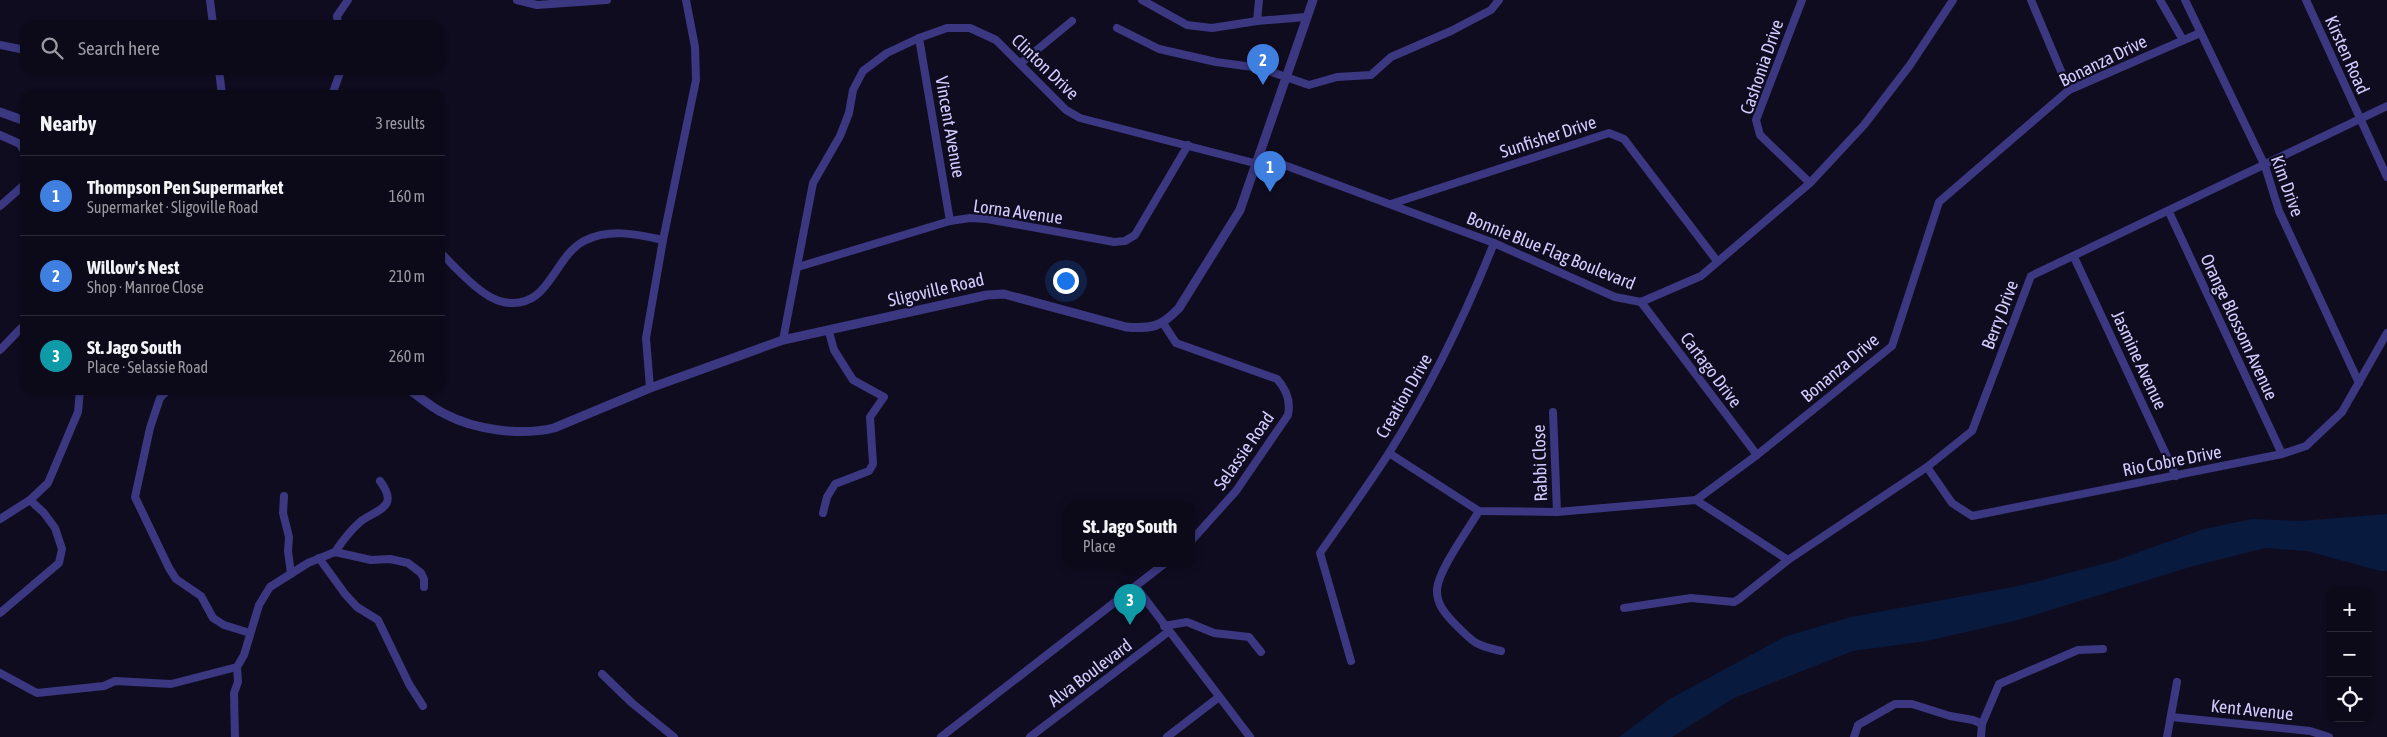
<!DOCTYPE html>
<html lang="en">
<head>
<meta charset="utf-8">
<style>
  body { margin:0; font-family:"Asap Condensed",sans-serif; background:#1a1725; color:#f1f3f6 }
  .controls { position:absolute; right:15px; bottom:15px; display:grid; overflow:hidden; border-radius:10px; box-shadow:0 1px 4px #0004 }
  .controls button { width:45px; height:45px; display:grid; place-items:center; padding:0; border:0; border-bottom:1px solid #2c2a37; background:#0c0918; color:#f1f3f6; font:25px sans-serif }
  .you { position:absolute; left:1065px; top:280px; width:18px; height:18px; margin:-12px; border:4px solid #fff; border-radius:50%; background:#1a73e8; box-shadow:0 0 0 8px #1a73e833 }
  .badge { display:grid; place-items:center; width:32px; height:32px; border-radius:50%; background:#00d8f7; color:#fff; font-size:16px; font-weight:700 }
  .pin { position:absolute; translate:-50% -41px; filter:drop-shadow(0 1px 2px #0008) }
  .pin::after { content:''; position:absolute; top:26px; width:18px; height:15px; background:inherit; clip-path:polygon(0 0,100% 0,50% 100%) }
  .popup { position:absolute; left:1065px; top:502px; width:130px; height:65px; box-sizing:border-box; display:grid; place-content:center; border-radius:10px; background:#0c0918; filter:drop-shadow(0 1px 4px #0005); font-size:16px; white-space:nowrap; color:#9a9aa2 }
  .popup b { font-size:19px; color:#f1f3f6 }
  .popup::after { content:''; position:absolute; left:50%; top:100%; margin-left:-10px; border:10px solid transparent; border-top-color:#0c0918 }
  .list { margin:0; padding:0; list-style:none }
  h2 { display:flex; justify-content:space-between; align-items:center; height:65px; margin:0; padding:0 20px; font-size:21px }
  h2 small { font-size:16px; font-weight:400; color:#9a9aa2 }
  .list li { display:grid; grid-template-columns:32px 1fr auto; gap:15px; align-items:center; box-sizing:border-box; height:80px; padding:0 20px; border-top:1px solid #2c2a37 }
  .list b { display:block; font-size:19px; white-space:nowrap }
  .list p { margin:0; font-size:16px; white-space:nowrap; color:#9a9aa2 }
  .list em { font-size:16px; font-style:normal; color:#9a9aa2 }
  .icon { flex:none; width:28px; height:28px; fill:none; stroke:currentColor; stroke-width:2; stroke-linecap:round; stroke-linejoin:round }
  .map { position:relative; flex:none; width:2387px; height:737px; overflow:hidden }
  .search { position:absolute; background:#0c0918; box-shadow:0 1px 4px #0004; left:20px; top:20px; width:425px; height:55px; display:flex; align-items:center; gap:12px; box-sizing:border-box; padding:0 18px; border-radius:15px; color:#9a9aa2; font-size:19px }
  .panel { position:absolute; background:#0c0918; box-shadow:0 1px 4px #0004; left:20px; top:90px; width:425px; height:305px; border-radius:15px }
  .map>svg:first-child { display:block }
  .water { fill:#081a3e }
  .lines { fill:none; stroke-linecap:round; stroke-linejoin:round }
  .minor { stroke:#3b3780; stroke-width:8 }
  .tertiary { stroke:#3b3780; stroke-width:9 }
  .labels { text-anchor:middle; stroke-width:4.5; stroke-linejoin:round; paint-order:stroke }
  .street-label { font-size:18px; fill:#d3ccff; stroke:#100c20 }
</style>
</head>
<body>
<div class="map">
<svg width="2387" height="737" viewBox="0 0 2387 737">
  <rect width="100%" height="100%" fill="#100c20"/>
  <!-- water -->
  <path class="water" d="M2387 514V571H2380L2307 551 2265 548 2190 567 2018 620 1927 641 1853 651 1734 698 1672 737H1619L1668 700 1784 637 1851 617 2023 585 2114 561 2204 529 2252 519 2300 521Z"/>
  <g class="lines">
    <!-- minor -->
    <g class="minor">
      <path d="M210 0 213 25"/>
      <path d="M517 0 537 5 607 0"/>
      <path d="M1142 0 1187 25 1212 28 1257 21 1306 17"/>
      <path d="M1802 0 1756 120 1760 135 1810 183"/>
      <path d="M2031 0 2069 90"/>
      <path d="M2160 0 2183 40"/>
      <path d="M2185 0 2265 166 2279 211 2359 383"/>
      <path d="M2306 0 2387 177"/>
      <path d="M1257 21 1259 0"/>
      <path d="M338 25 337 16 348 0"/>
      <path d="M1117 28 1159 49 1216 62 1260 68 1309 85 1337 77 1371 75 1391 57 1451 31 1491 10 1499 0"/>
      <path d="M919 38 950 221"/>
      <path d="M0 45 25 50"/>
      <path d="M1021 63 1072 21"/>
      <path d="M219 70 222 95"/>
      <path d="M332 95 341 70"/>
      <path d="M0 135 20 144 25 153"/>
      <path d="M1260 156 1494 243 1615 297 1641 302 1701 276 1810 183 1864 125 1910 65 1953 0"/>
      <path d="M1391 204 1609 133 1624 139 1717 261"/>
      <path d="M0 206 25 184"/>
      <path d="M2169 212 2282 454"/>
      <path d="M440 252C455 267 482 298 503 302 550 311 552 258 584 241 609 228 637 234 663 240"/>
      <path d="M2074 257 2176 476"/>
      <path d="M798 267 950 221 970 218 987 219 1114 242 1125 241 1135 235 1188 145"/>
      <path d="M1641 302 1757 455"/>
      <path d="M1163 323 1176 343 1277 379C1287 390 1291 401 1288 415L1236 491 1191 541"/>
      <path d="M783 340 813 183 840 136 849 113 853 90 863 71 887 53 919 38 947 28H970L996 40 1066 110 1080 118 1258 164"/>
      <path d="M0 350 25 324"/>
      <path d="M650 388 646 338 663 240 696 80 695 47 686 0"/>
      <path d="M168 390 160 398 150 428 135 497 169 568 176 579 201 596 213 618 224 625 250 633"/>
      <path d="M1553 412 1557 512"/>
      <path d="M1389 453 1479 511 1557 512 1696 500 1757 455 1892 346 1939 202 2069 90 2200 33"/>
      <path d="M1927 467 1952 503 1972 516 2282 454 2306 446 2342 412 2387 333"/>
      <path d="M284 496 283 513 289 537 288 551 291 574"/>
      <path d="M1696 500 1788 560"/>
      <path d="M1479 511C1468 530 1439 569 1437 589 1436 604 1446 615 1456 625 1474 643 1475 645 1501 651"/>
      <path d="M823 513 827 497 835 484 869 471 873 464 870 417 884 397 853 380 834 350 829 332"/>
      <path d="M0 519 30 500 48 483 78 412 80 390"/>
      <path d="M335 552C341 543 351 530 360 522 377 509 400 508 380 481"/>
      <path d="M319 558 345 594 357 607 378 620 409 684 423 706"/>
      <path d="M1136 587 1250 737"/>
      <path d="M1624 608 1691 598 1734 602 1739 599 1788 560 1927 467 1972 431 2031 276 2387 106"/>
      <path d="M0 613 59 563 62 549 55 528 44 513 30 500"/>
      <path d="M1164 626 1187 622 1214 633 1249 637 1261 652"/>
      <path d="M1351 661 1320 553C1343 520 1367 487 1389 453 1431 386 1465 316 1494 243"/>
      <path d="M0 673 37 693 104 686 115 681 171 684 237 667"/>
      <path d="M602 674 632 703 674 737"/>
      <path d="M2171 717 2310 731 2329 737"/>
      <path d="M235 737 234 693 238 682 237 667 244 655 259 605 270 587 308 563 335 552 371 560 390 559 408 563 421 573 424 579V587"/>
      <path d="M941 737 1164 564"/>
      <path d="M1030 737 1168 632"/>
      <path d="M1167 737 1219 697"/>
      <path d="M1854 737 1858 725 1895 704H1912L1950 716 1973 720 1982 724"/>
      <path d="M1981 737 1982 724 1999 684 2078 650 2103 649"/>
      <path d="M2167 737 2177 682"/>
    </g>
    <!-- tertiary -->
    <g class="tertiary">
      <path d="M0 112 25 121"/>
      <path d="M410 390C421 398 432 408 445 414 475 430 521 436 554 428L650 388 783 340 987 295 1004 294 1126 327C1152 329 1161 327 1179 308L1240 210 1313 0"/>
    </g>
  </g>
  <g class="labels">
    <!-- street labels -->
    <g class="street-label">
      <text transform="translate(2347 55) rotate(66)" y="6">Kirsten Road</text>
      <text transform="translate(2103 61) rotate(-26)" y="6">Bonanza Drive</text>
      <text transform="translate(1045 67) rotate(44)" y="6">Clinton Drive</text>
      <text transform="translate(1762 67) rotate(-71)" y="6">Cashonia Drive</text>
      <text transform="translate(950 127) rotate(80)" y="6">Vincent Avenue</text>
      <text transform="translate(1548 137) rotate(-18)" y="6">Sunfisher Drive</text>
      <text transform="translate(2287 186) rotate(70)" y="6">Kim Drive</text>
      <text transform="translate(1018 212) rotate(8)" y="6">Lorna Avenue</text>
      <text transform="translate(1551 251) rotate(22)" y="6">Bonnie Blue Flag Boulevard</text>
      <text transform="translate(936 290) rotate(-13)" y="6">Sligoville Road</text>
      <text transform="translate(2000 315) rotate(-69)" y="6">Berry Drive</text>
      <text transform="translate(2239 327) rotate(65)" y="6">Orange Blossom Avenue</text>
      <text transform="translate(2139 360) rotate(65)" y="6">Jasmine Avenue</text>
      <text transform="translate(1840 368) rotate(-40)" y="6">Bonanza Drive</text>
      <text transform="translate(1711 370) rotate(53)" y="6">Cartago Drive</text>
      <text transform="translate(1404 396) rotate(-60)" y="6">Creation Drive</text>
      <text transform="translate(1244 451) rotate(-55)" y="6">Selassie Road</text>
      <text transform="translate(2172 461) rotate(-11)" y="6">Rio Cobre Drive</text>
      <text transform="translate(1540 463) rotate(-92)" y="6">Rabbi Close</text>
      <text transform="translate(1090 673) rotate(-37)" y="6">Alva Boulevard</text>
      <text transform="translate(2252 710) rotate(6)" y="6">Kent Avenue</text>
    </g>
  </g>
</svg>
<div class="controls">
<button>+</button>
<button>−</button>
<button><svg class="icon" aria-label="locate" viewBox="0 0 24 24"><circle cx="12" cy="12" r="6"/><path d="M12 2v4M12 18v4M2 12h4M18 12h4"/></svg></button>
</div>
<div class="you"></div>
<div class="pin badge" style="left:1270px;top:192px;background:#3f7fe0">1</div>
<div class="pin badge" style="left:1263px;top:85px;background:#3f7fe0">2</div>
<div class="pin badge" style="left:1130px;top:625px;background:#0f9aa8">3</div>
<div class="popup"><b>St. Jago South</b>Place</div>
<div class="search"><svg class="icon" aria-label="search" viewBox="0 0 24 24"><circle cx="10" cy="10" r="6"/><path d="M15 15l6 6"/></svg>Search here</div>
<section class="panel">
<h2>Nearby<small>3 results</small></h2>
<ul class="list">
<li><span class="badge" style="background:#3f7fe0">1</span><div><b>Thompson Pen Supermarket</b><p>Supermarket · Sligoville Road</p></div><em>160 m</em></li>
<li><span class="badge" style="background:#3f7fe0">2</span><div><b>Willow's Nest</b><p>Shop · Manroe Close</p></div><em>210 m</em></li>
<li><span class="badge" style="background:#0f9aa8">3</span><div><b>St. Jago South</b><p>Place · Selassie Road</p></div><em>260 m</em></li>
</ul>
</section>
</div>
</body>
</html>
